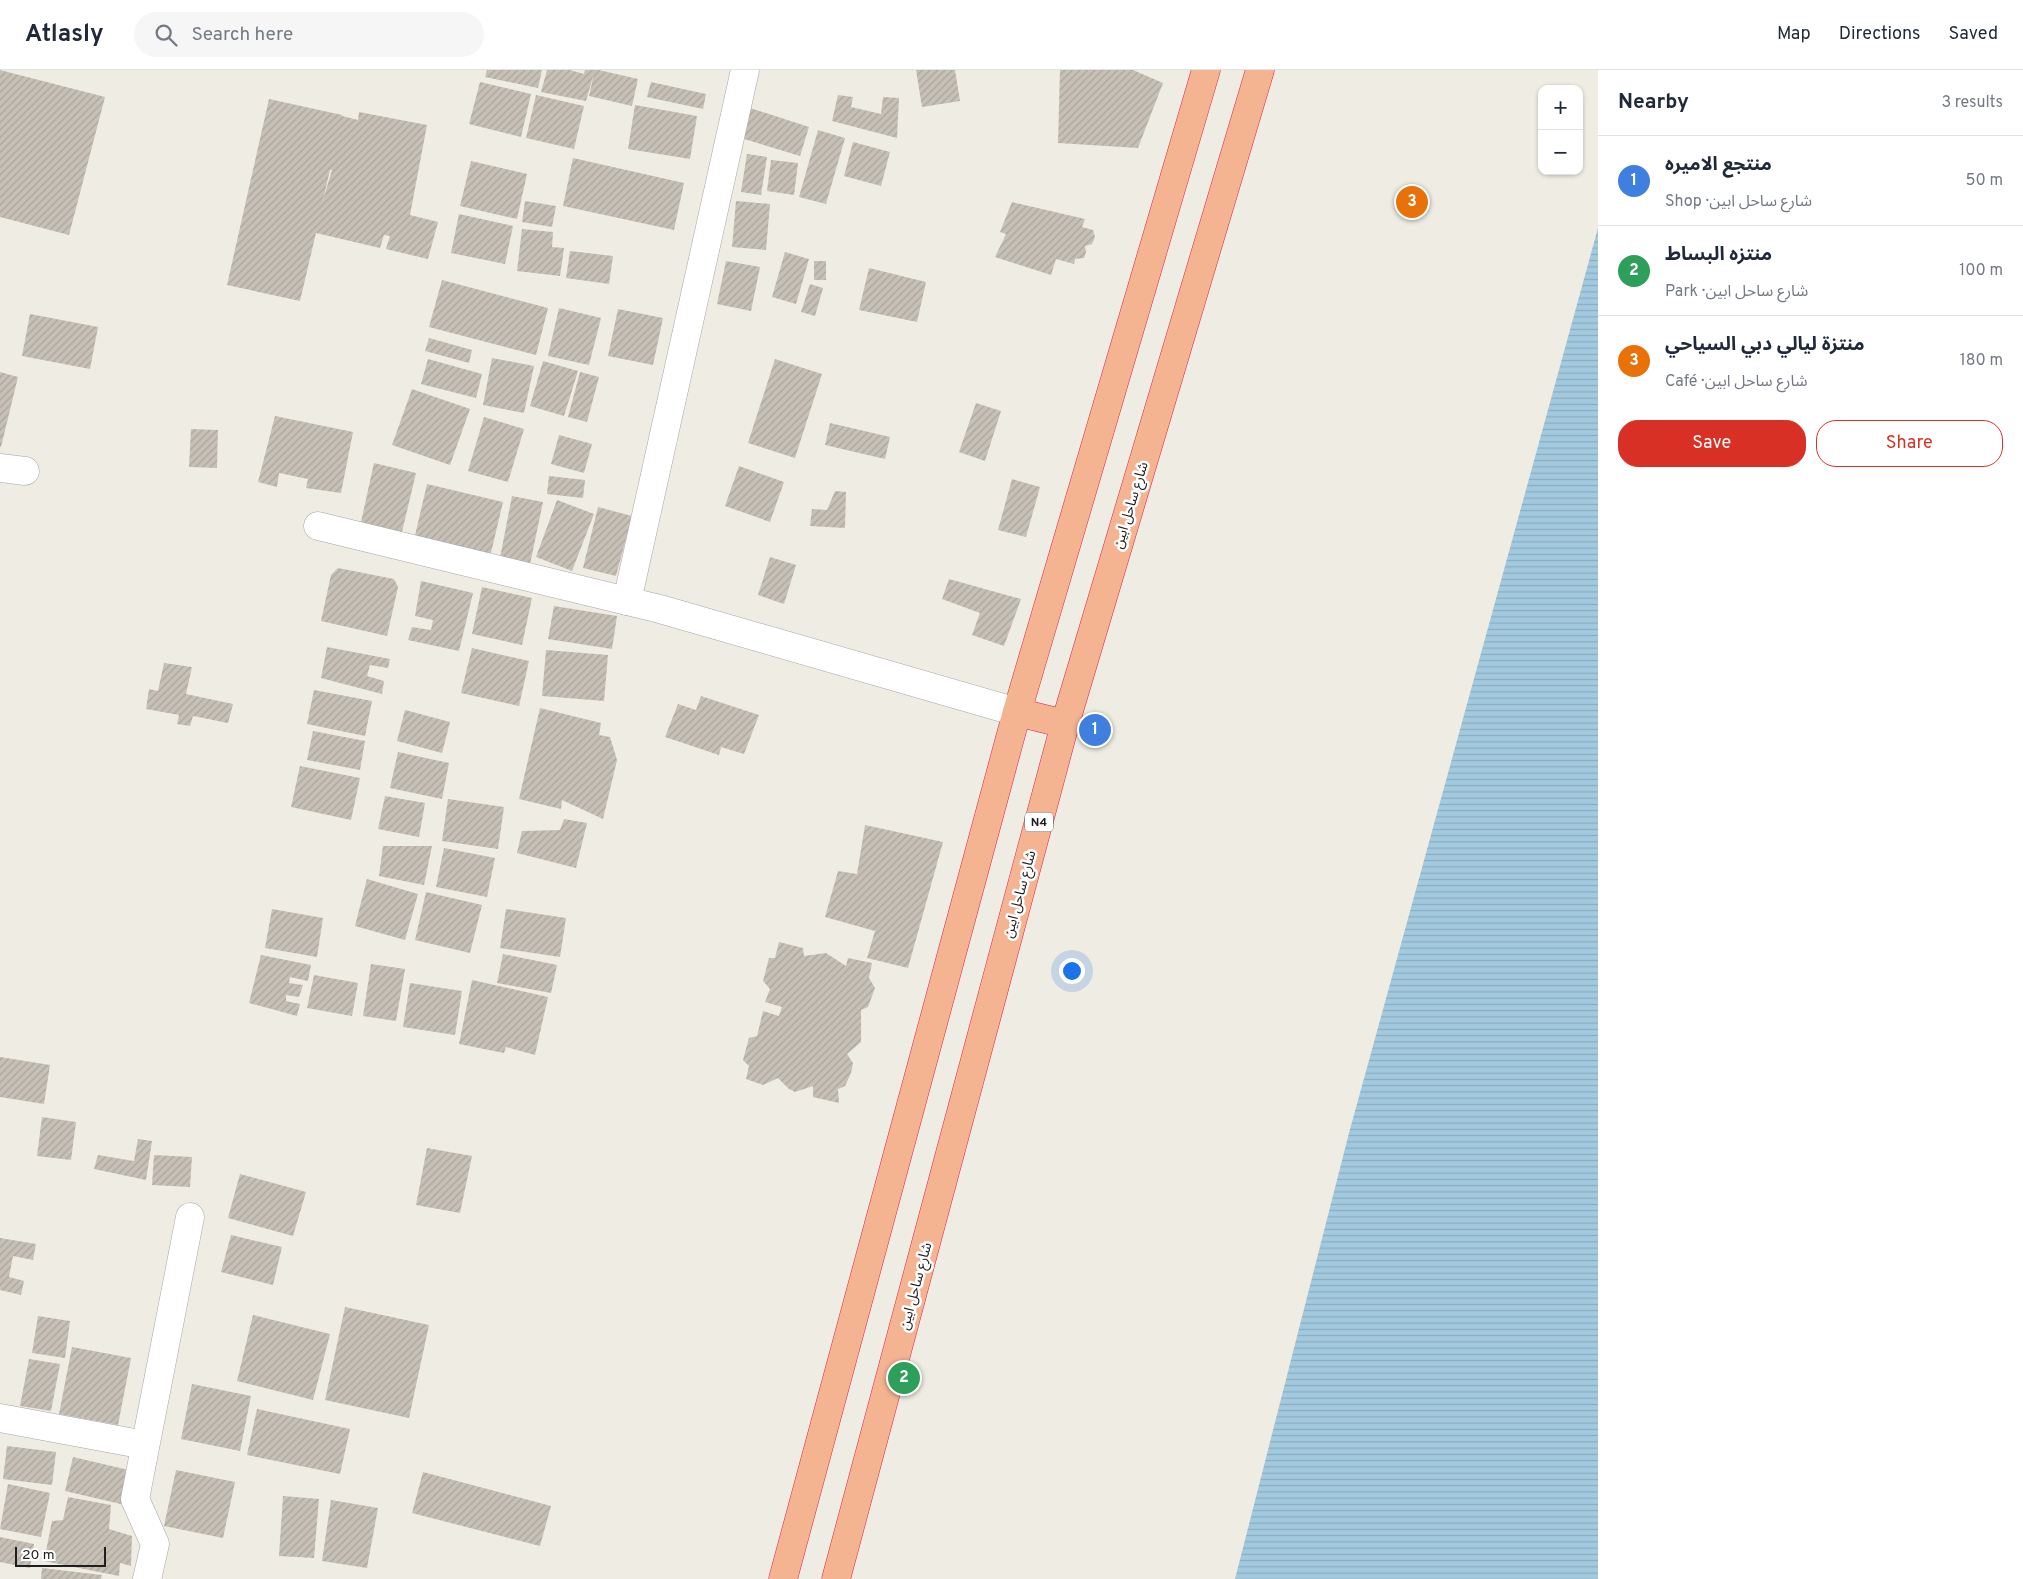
<!DOCTYPE html>
<html lang="en">
<head>
<meta charset="utf-8">
<style>
  body { margin:0; font-family:Overpass,"Noto Sans Arabic",sans-serif; background:#f6f6f7; color:#1f2937 }
  .controls { position:absolute; right:15px; top:15px; display:grid; overflow:hidden; border-radius:10px; box-shadow:0 1px 4px #0004 }
  .controls button { width:45px; height:45px; display:grid; place-items:center; padding:0; border:0; border-bottom:1px solid #e0e1e3; background:#fff; color:#1f2937; font:25px sans-serif }
  .scale { position:absolute; left:15px; bottom:12px; width:91px; box-sizing:border-box; padding-left:5px; border:2px solid #1e1e1e; border-top:0; font-size:14px; line-height:18px; white-space:nowrap; color:#1e1e1e; -webkit-text-stroke:4px #fff; paint-order:stroke }
  .you { position:absolute; left:1071px; top:900px; width:18px; height:18px; margin:-12px; border:4px solid #fff; border-radius:50%; background:#1a73e8; box-shadow:0 0 0 8px #1a73e833 }
  .badge { display:grid; place-items:center; width:32px; height:32px; border-radius:50%; background:#d93025; color:#fff; font-size:16px; font-weight:700 }
  .pin { position:absolute; translate:-50% -50%; border:2px solid #fff; box-shadow:0 1px 5px #0006 }
  .list { margin:0; padding:0; list-style:none }
  h2 { display:flex; justify-content:space-between; align-items:center; height:65px; margin:0; padding:0 20px; font-size:21px }
  h2 small { font-size:16px; font-weight:400; color:#747a83 }
  .list li { display:grid; grid-template-columns:32px 1fr auto; gap:15px; align-items:center; box-sizing:border-box; height:90px; padding:0 20px; border-top:1px solid #e0e1e3 }
  .list b { display:block; font-size:19px; white-space:nowrap }
  .list p { margin:0; font-size:16px; white-space:nowrap; color:#747a83 }
  .list em { font-size:16px; font-style:normal; color:#747a83 }
  .actions { display:flex; gap:10px; padding:15px 20px }
  .actions a { flex:1; padding:11px 0; border:1px solid #d93025; border-radius:20px; text-align:center; font-size:18px; color:#d93025 }
  .actions .main { background:#d93025; color:#fff }
  .icon { flex:none; width:28px; height:28px; fill:none; stroke:currentColor; stroke-width:2; stroke-linecap:round; stroke-linejoin:round }
  .map { position:relative; flex:none; width:1598px; height:1509px; overflow:hidden }
  header { display:flex; align-items:center; gap:30px; box-sizing:border-box; height:70px; padding:0 25px; background:#fff; border-bottom:1px solid #e0e1e3 }
  header strong { font-size:24px }
  nav { display:flex; gap:28px; margin-inline-start:auto; font-size:18px }
  .search { width:350px; height:45px; background:#f6f6f7; display:flex; align-items:center; gap:12px; box-sizing:border-box; padding:0 18px; border-radius:28px; color:#747a83; font-size:19px }
  main { display:flex }
  aside { flex:1; background:#fff }
  .map>svg:first-child { display:block }
  .water { fill:url(#water-rules) }
  .building { fill:url(#building-hatch); fill-rule:evenodd }
  .lines { fill:none; stroke-linecap:round; stroke-linejoin:round }
  .minor-casing { stroke:#a5a5a5; stroke-width:29 }
  .trunk-casing { stroke:#df1e47; stroke-width:29 }
  .minor { stroke:#fff; stroke-width:28 }
  .trunk { stroke:#f4b492; stroke-width:28 }
  .labels { text-anchor:middle; stroke-width:5; stroke-linejoin:round; paint-order:stroke }
  .shield { fill:#fff; stroke:#626262; stroke-width:1 }
  .shield-label { font-size:12px; font-weight:bold; fill:#1e1e1e }
  .street-label { font-size:14px; fill:#1e1e1e; stroke:#fff }
</style>
</head>
<body>
<header>
<strong>Atlasly</strong>
<div class="search"><svg class="icon" aria-label="search" viewBox="0 0 24 24"><circle cx="10" cy="10" r="6"/><path d="M15 15l6 6"/></svg>Search here</div>
<nav><a>Map</a><a>Directions</a><a>Saved</a></nav>
</header>
<main>
<div class="map">
<svg width="1598" height="1509" viewBox="0 0 1598 1509">
  <defs>
    <pattern id="water-rules" width="6" height="5" patternUnits="userSpaceOnUse" patternTransform="scale(1.25)"><rect width="6" height="5" fill="#a2c9de"/><path d="M0 2.5h6" fill="none" stroke="#8bacbe"/></pattern>
    <pattern id="building-hatch" width="6" height="6" patternUnits="userSpaceOnUse" patternTransform="scale(1.25)"><rect width="6" height="6" fill="#c7c0b6"/><path d="M-1 1l2-2M0 6l6-6M5 7l2-2" fill="none" stroke="#aaa59c"/></pattern>
  </defs>
  <rect width="100%" height="100%" fill="#efede3"/>
  <!-- water -->
  <path class="water" d="M1598 158V1509H1235L1349 1063Z"/>
  <!-- building -->
  <g class="building">
    <path d="M0 0 105 27 69 165 0 147Z"/>
    <path d="M487 0H542L538 18 485 7Z"/>
    <path d="M547 0H570L584 4 585 0H599L638 9 632 36 589 26 594 3 586 31 541 22Z"/>
    <path d="M916 0H955L960 31 922 37Z"/>
    <path d="M1060 0H1133L1163 13 1138 78 1058 73Z"/>
    <path d="M480 12 531 24 521 67 469 54Z"/>
    <path d="M651 12 706 24 703 39 647 27Z"/>
    <path d="M536 25 584 36 574 79 526 68Z"/>
    <path d="M838 25 853 27 851 37 881 44 883 27 899 28 897 68 832 51Z"/>
    <path d="M269 29 342 45V46L358 50 359 42 427 55 410 145 438 152 428 189 386 179 390 166 384 165 380 178 316 163 300 231 227 215ZM330 100H332L323 130Z"/>
    <path d="M635 35 697 46 690 89 628 79Z"/>
    <path d="M750 38 809 57 800 86 741 68Z"/>
    <path d="M818 60 845 68 826 134 799 127Z"/>
    <path d="M853 72 890 82 881 116 844 106Z"/>
    <path d="M747 84 767 87 761 125 741 122Z"/>
    <path d="M573 88 684 113 674 160 563 136Z"/>
    <path d="M771 90 798 93 794 125 767 121Z"/>
    <path d="M471 91 527 104 517 149 460 136Z"/>
    <path d="M525 131 556 136 552 157 522 152Z"/>
    <path d="M736 131 770 134 766 180 732 177Z"/>
    <path d="M1012 132 1085 149 1082 157 1093 160 1095 167 1092 174 1085 176 1086 182 1084 188 1075 189 1074 194 1056 189 1051 205 995 187 1006 164 1000 162Z"/>
    <path d="M459 144 513 156 505 194 451 183Z"/>
    <path d="M522 159 553 162 552 177 564 178 560 206 517 201Z"/>
    <path d="M570 181 613 186 609 214 566 208Z"/>
    <path d="M785 182 809 189 796 234 772 227Z"/>
    <path d="M726 191 760 197 751 241 717 234Z"/>
    <rect x="814" y="191" width="12" height="19"/>
    <path d="M869 198 926 212 917 252 859 240Z"/>
    <path d="M442 210 548 238 536 285 429 257Z"/>
    <path d="M810 214 823 218 815 246 801 242Z"/>
    <path d="M559 238 601 248 589 295 548 286Z"/>
    <path d="M618 239 663 248 653 295 608 286Z"/>
    <path d="M30 244 98 257 90 299 22 286Z"/>
    <path d="M429 268 472 280 469 293 425 281Z"/>
    <path d="M492 288 534 296 524 343 483 335Z"/>
    <path d="M428 289 482 304 476 328 421 314Z"/>
    <path d="M775 289 822 304 795 388 748 373Z"/>
    <path d="M543 291 578 301 564 346 530 336Z"/>
    <path d="M0 302 18 307 1 377H0Z"/>
    <path d="M580 302 599 307 587 352 568 347Z"/>
    <path d="M412 319 470 339 450 395 392 375Z"/>
    <path d="M976 333 1001 341 985 391 959 382Z"/>
    <path d="M275 346 353 362 341 423 306 418 308 409 279 403 277 417 258 412Z"/>
    <path d="M484 347 524 359 508 412 468 401Z"/>
    <path d="M830 353 890 367 885 389 825 375Z"/>
    <path d="M191 359 218 360 217 398 189 397Z"/>
    <path d="M559 365 592 374 584 403 551 394Z"/>
    <path d="M374 393 416 403 402 462 361 452Z"/>
    <path d="M739 396 784 412 770 452 725 436Z"/>
    <path d="M549 406 585 410 583 428 547 424Z"/>
    <path d="M1012 409 1040 417 1026 467 998 460Z"/>
    <path d="M427 414 503 432 490 487 414 470Z"/>
    <path d="M835 421 846 422 845 458 810 456 812 439 827 440Z"/>
    <path d="M512 426 543 432 529 499 499 493Z"/>
    <path d="M557 430 594 444 572 501 536 487Z"/>
    <path d="M598 437 632 446 616 506 583 498Z"/>
    <path d="M770 487 796 495 784 534 758 525Z"/>
    <path d="M338 498 394 509 398 517 387 566 321 551 331 505Z"/>
    <path d="M949 509 1021 529 1004 576 972 565 980 543 942 529Z"/>
    <path d="M421 511 473 523 459 581 408 570 412 557 431 560 433 550 415 546Z"/>
    <path d="M482 517 532 528 522 575 472 564Z"/>
    <path d="M554 536 617 546 612 579 548 569Z"/>
    <path d="M327 577 390 589 388 598 370 595 367 606 384 611 382 624 321 608Z"/>
    <path d="M472 578 529 591 519 636 461 623Z"/>
    <path d="M546 580 608 585 604 631 542 626Z"/>
    <path d="M164 593 192 597 186 624 233 634 228 653 193 646 190 656 177 654 179 645 146 639 149 619 158 621Z"/>
    <path d="M314 620 372 631 365 666 307 654Z"/>
    <path d="M701 626 759 645 744 684 721 677 719 685 665 667 678 634 696 640Z"/>
    <path d="M540 638 601 653 599 665 610 667 617 690 603 749 562 730 561 739 519 729Z"/>
    <path d="M405 640 450 652 442 683 397 671Z"/>
    <path d="M313 661 365 671 360 700 307 690Z"/>
    <path d="M398 682 449 693 442 729 390 718Z"/>
    <path d="M300 696 360 708 351 750 291 737Z"/>
    <path d="M385 726 425 733 419 767 378 759Z"/>
    <path d="M448 729 504 737 498 779 442 771Z"/>
    <path d="M564 749 587 753 576 798 517 783 522 761 560 760Z"/>
    <path d="M865 755 943 772 908 898 867 888 875 861 825 847 838 801 857 804Z"/>
    <path d="M383 776H432L424 815 379 806Z"/>
    <path d="M444 778 495 788 487 827 436 817Z"/>
    <path d="M367 809 418 824 405 870 355 856Z"/>
    <path d="M426 822 482 835 470 883 415 870Z"/>
    <path d="M272 839 323 848 317 887 265 878Z"/>
    <path d="M506 839 566 848 560 887 500 878Z"/>
    <path d="M779 872 803 878 804 886 826 883 846 896 848 888 872 893 869 908 875 918 868 937 861 940V972L847 984 853 993 851 1003 845 1016 838 1019 839 1033 813 1027V1016L795 1022 789 1019 778 1008 763 1015 746 1009 749 996 743 990 749 968 757 966 763 941 779 946 782 937 765 932 770 919 763 911 769 888H775Z"/>
    <path d="M503 884 557 895 551 923 497 913Z"/>
    <path d="M261 885 311 895 308 911 290 907 289 913 303 915 299 927 286 925V931L300 934 297 946 249 933Z"/>
    <path d="M371 894 405 899 396 951 363 946Z"/>
    <path d="M314 905 358 913 352 946 307 938Z"/>
    <path d="M472 910 548 927 535 985 506 977 504 983 459 974Z"/>
    <path d="M410 913 462 921 455 965 403 957Z"/>
    <path d="M0 987 50 995 44 1034 0 1027Z"/>
    <path d="M42 1047 76 1052 71 1090 37 1086Z"/>
    <path d="M138 1069 152 1071 146 1110 94 1099 98 1085 134 1091Z"/>
    <path d="M427 1078 472 1086 460 1143 416 1135Z"/>
    <path d="M154 1085 192 1087 190 1117 152 1115Z"/>
    <path d="M240 1104 306 1122 293 1166 228 1148Z"/>
    <path d="M231 1165 282 1177 273 1215 221 1202Z"/>
    <path d="M0 1168 36 1174 33 1190 13 1186 9 1207 24 1211 21 1225 0 1220Z"/>
    <path d="M345 1237 429 1255 409 1348 325 1330Z"/>
    <path d="M253 1245 330 1264 313 1330 237 1311Z"/>
    <path d="M38 1246 70 1251 65 1288 32 1283Z"/>
    <path d="M72 1277 131 1288 118 1355 59 1344Z"/>
    <path d="M29 1289 60 1294 51 1341 20 1336Z"/>
    <path d="M192 1314 251 1326 240 1381 181 1369Z"/>
    <path d="M257 1339 350 1359 340 1404 247 1385Z"/>
    <path d="M7 1376 56 1382 52 1415 3 1409Z"/>
    <path d="M73 1387 133 1401 125 1435 65 1421Z"/>
    <path d="M176 1400 235 1412 223 1468 164 1456Z"/>
    <path d="M423 1402 551 1436 540 1476 412 1443Z"/>
    <path d="M8 1414 50 1423 41 1467 0 1459Z"/>
    <path d="M283 1426 319 1429 314 1488 279 1486Z"/>
    <path d="M68 1427 111 1435 109 1459 132 1466 131 1496 120 1493 119 1506 44 1491 52 1451 63 1450Z"/>
    <path d="M331 1430 378 1438 367 1498 322 1491Z"/>
    <path d="M0 1467 34 1474 30 1498 0 1492Z"/>
    <path d="M42 1498 102 1505 101 1509H41Z"/>
  </g>
  <g class="lines">
    <!-- minor casing -->
    <g class="minor-casing">
      <g id="minor">
        <path d="M0 398 25 401"/>
        <path d="M318 456 660 539 1017 642"/>
        <path d="M627 531 745 0"/>
        <path d="M0 1348 145 1375"/>
        <path d="M147 1509 155 1474 135 1429 190 1147"/>
      </g>
    </g>
    <!-- trunk casing -->
    <g class="trunk-casing">
      <g id="trunk">
        <path d="M1017 642 1065 654"/>
        <path d="M783 1509 1017 642 1206 0"/>
        <path d="M836 1509 1065 654 1260 0"/>
      </g>
    </g>
    <!-- minor -->
    <use href="#minor" class="minor"/>
    <!-- trunk -->
    <use href="#trunk" class="trunk"/>
  </g>
  <g class="labels">
    <!-- shield labels -->
    <rect class="shield" x="1025" y="742.5" width="28" height="19" rx="4"/>
    <g class="shield-label">
      <text x="1039" y="756">N4</text>
    </g>
    <!-- street labels -->
    <g class="street-label">
      <text transform="translate(1130 435) rotate(-73)" y="5">شارع ساحل ابين</text>
      <text transform="translate(1019 824) rotate(-75)" y="5">شارع ساحل ابين</text>
      <text transform="translate(915 1216) rotate(-75)" y="5">شارع ساحل ابين</text>
    </g>
  </g>
</svg>
<div class="controls">
<button>+</button>
<button>−</button>
</div>
<div class="scale">20 m</div>
<div class="you"></div>
<div class="pin badge" style="left:1095px;top:660px;background:#3f7fe0">1</div>
<div class="pin badge" style="left:904px;top:1308px;background:#2e9e5b">2</div>
<div class="pin badge" style="left:1412px;top:132px;background:#e8710a">3</div>
</div>
<aside>
<h2>Nearby<small>3 results</small></h2>
<ul class="list">
<li><span class="badge" style="background:#3f7fe0">1</span><div><b>منتجع الاميره</b><p>Shop · شارع ساحل ابين</p></div><em>50 m</em></li>
<li><span class="badge" style="background:#2e9e5b">2</span><div><b>منتزه البساط</b><p>Park · شارع ساحل ابين</p></div><em>100 m</em></li>
<li><span class="badge" style="background:#e8710a">3</span><div><b>منتزة ليالي دبي السياحي</b><p>Café · شارع ساحل ابين</p></div><em>180 m</em></li>
</ul>
<div class="actions"><a class="main">Save</a><a>Share</a></div>
</aside>
</main>
</body>
</html>
